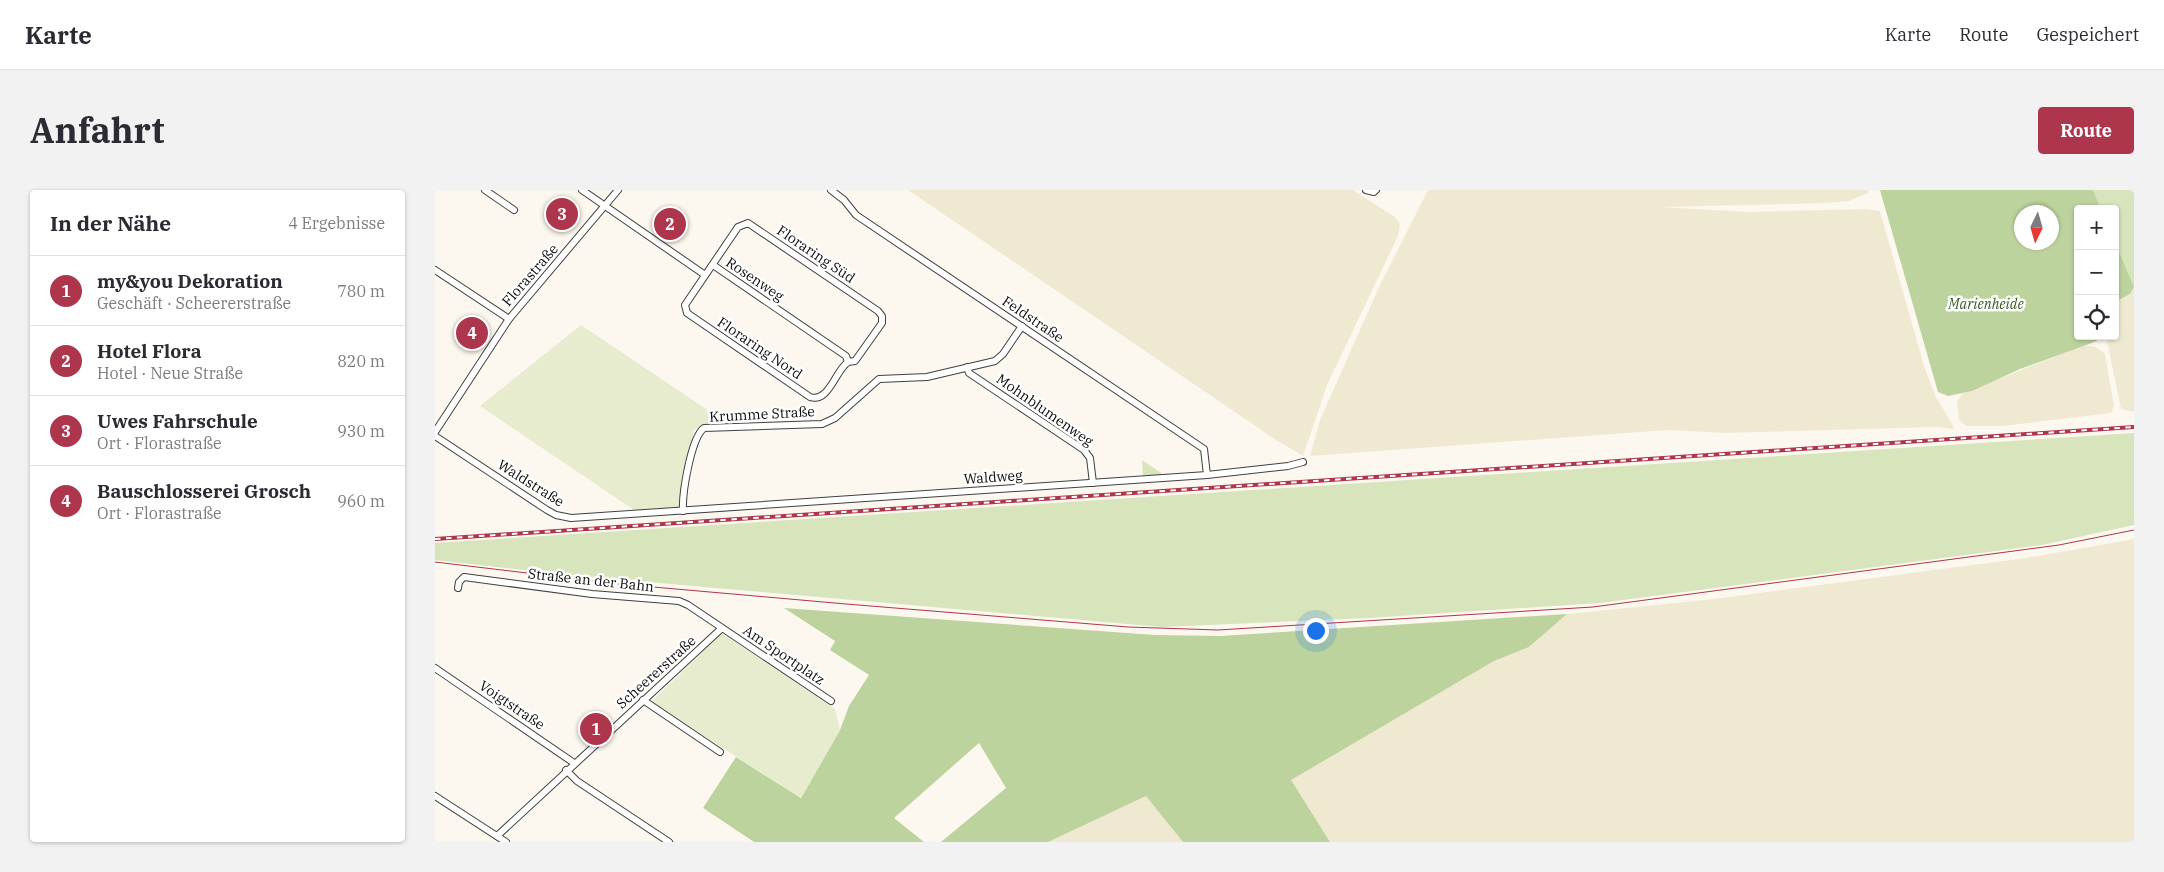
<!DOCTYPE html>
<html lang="de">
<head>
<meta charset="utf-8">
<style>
  body { margin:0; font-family:"IBM Plex Serif",serif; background:#f2f2f3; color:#2b2b33 }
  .controls { position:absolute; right:15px; top:15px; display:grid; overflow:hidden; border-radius:5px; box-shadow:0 1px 4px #0004 }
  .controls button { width:45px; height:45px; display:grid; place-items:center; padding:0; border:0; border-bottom:1px solid #e1e1e2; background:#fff; color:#2b2b33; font:25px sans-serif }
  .compass { position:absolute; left:1579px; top:15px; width:45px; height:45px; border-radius:50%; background:#fff; box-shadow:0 1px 4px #0004; rotate:185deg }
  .you { position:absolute; left:880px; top:440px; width:18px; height:18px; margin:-12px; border:4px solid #fff; border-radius:50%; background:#1a73e8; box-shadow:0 0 0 8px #1a73e833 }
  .badge { display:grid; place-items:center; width:32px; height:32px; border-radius:50%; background:#ad354c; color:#fff; font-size:16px; font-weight:700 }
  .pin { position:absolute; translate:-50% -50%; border:2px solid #fff; box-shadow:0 1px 5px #0006 }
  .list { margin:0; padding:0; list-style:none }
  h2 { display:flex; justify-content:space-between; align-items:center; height:65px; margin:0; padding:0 20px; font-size:21px }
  h2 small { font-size:16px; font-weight:400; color:#7c7c81 }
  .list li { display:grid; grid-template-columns:32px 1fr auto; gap:15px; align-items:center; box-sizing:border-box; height:70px; padding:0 20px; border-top:1px solid #e1e1e2 }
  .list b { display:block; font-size:19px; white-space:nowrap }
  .list p { margin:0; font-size:16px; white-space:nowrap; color:#7c7c81 }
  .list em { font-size:16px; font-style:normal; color:#7c7c81 }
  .icon { flex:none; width:28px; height:28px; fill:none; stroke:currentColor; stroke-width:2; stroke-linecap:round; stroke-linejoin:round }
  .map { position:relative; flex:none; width:1699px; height:652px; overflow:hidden; border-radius:5px }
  header { display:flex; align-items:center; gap:30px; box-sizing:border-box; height:70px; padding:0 25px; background:#fff; border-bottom:1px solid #e1e1e2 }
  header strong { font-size:24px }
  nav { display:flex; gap:28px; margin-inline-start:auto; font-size:18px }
  .intro { display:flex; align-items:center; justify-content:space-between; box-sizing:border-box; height:120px; padding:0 30px }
  h1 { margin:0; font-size:35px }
  .button { padding:12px 22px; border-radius:5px; background:#ad354c; color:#fff; font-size:18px; font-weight:700 }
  main { display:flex; gap:30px; padding:0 30px }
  aside { flex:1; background:#fff; border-radius:5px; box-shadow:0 1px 4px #0004 }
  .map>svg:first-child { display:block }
  .farmland { fill:#f0e9d2 }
  .green { fill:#d7e4bc }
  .forest { fill:#bdd39d; fill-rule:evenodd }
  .pitch { fill:#e6eccd }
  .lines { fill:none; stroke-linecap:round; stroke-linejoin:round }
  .minor-casing { stroke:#404040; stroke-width:8 }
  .minor { stroke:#fff; stroke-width:6 }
  .tram { stroke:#ad354c; stroke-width:1 }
  .rail-casing { stroke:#ad354c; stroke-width:4 }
  .rail { stroke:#fff; stroke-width:2; stroke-dasharray:5.5; stroke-linecap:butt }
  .labels { text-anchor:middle; stroke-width:5; stroke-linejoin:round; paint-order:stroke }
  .street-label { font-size:14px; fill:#0d0d0d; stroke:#fff }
  .park-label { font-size:14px; font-style:italic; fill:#395d25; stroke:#fff }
</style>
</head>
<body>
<header>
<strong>Karte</strong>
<nav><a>Karte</a><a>Route</a><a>Gespeichert</a></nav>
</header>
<div class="intro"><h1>Anfahrt</h1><a class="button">Route</a></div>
<main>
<aside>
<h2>In der Nähe<small>4 Ergebnisse</small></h2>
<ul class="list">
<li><span class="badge">1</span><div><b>my&amp;you Dekoration</b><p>Geschäft · Scheererstraße</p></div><em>780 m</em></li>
<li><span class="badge">2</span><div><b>Hotel Flora</b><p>Hotel · Neue Straße</p></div><em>820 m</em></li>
<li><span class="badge">3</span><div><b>Uwes Fahrschule</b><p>Ort · Florastraße</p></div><em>930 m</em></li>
<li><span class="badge">4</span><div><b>Bauschlosserei Grosch</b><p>Ort · Florastraße</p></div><em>960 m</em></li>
</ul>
</aside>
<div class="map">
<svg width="1699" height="652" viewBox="0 0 1699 652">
  <rect width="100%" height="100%" fill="#fdf8ef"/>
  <!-- farmland -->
  <g class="farmland">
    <path d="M473 0H918L960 27 965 34 963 46 892 195 868 266 841 250Z"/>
    <path d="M993 0H1434L1433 3 1414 11 1392 13 1227 17 1313 22 1430 19 1445 21 1489 176 1501 207 1520 239 1501 237 1289 243 1233 240 875 266 885 230 944 97Z"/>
    <path d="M1699 97V222L1686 219 1671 146H1680V112L1695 104Z"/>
    <path d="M1650 155 1661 157 1670 164 1679 216 1676 223 1568 236H1531L1524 230 1522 211 1528 203Z"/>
    <path d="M1699 349V652H895L855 590 1059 471 1094 457 1132 424 1279 409 1591 368Z"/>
    <path d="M711 605 748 652H613Z"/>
  </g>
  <!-- green -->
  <g class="green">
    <path d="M1658 0H1699V97L1680 52V19H1666Z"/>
    <path d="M1699 243V335L1607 355 1165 413 934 428 727 437 133 385 0 370V353Z"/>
    <path d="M707 270 729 285 708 287Z"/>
  </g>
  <!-- forest -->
  <g class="forest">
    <path d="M1445 0H1658L1666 19H1643V146H1662V151L1585 179 1537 201 1513 206 1503 202ZM1616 22V52H1586V22Z"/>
    <path d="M1680 52 1699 97 1695 104 1680 112Z"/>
    <path d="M349 418 720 445 785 446 1132 424 1094 457 1059 471 856 590 895 652H748L711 606 613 652H506L571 598 544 553 459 628 489 652H319L268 618 301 567 366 608 405 540 414 516 434 485 395 460 400 451Z"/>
  </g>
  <!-- pitch -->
  <g class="pitch">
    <path d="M146 135 292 233 271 234 259 240 247 320 202 322 45 216Z"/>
    <path d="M287 443 400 519 405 540 366 608 216 512Z"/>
  </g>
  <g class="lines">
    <!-- minor casing -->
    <g class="minor-casing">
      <g id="minor">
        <path d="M50 0 79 20"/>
        <path d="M147 0 270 85"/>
        <path d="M396 0 409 10 421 25 769 259 772 285"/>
        <path d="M931 0 939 2 941 0"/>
        <path d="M278 75 411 166 413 172 420 171 447 133V126L443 121 313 33 303 37 250 115 252 123 375 207C394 213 400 181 413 172"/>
        <path d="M0 80 74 129"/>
        <path d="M532 177 534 183 649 260 655 268 658 293"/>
        <path d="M0 242 74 129 183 0"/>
        <path d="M0 246 112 320 121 325 136 328 772 285 853 276 868 272"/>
        <path d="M248 321C247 303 256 248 269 238L387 234 400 228 444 189 492 187 560 171 568 164 587 136"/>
        <path d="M23 398 24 392 29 387 157 404 244 411 253 415 396 511"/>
        <path d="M0 478 139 573"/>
        <path d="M208 510 285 562"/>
        <path d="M131 580 142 591 234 652"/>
        <path d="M0 606 71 652"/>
        <path d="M62 646 287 438"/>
      </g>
    </g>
    <!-- minor -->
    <use href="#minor" class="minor"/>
    <!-- tram -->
    <path class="tram" d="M0 372 184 394 411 414 693 437 783 440 1158 417 1624 355 1699 340"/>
    <!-- rail casing -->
    <g class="rail-casing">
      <path id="rail" d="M0 349 1699 237"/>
    </g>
    <!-- rail -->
    <use href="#rail" class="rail"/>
  </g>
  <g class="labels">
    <!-- street labels -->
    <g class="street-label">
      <text transform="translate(381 64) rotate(34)" y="5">Floraring Süd</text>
      <text transform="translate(95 85) rotate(-49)" y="5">Florastraße</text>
      <text transform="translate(320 89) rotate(34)" y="5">Rosenweg</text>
      <text transform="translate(598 129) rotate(34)" y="5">Feldstraße</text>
      <text transform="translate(325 158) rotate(34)" y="5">Floraring Nord</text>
      <text transform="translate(610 220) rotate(35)" y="5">Mohnblumenweg</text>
      <text transform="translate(327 224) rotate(-3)" y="5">Krumme Straße</text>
      <text transform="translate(558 287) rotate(-4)" y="5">Waldweg</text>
      <text transform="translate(96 293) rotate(32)" y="5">Waldstraße</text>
      <text transform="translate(156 390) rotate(6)" y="5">Straße an der Bahn</text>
      <text transform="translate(349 465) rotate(34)" y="5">Am Sportplatz</text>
      <text transform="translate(221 482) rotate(-42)" y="5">Scheererstraße</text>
      <text transform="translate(77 515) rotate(34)" y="5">Voigtstraße</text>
    </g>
    <!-- park labels -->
    <g class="park-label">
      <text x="1551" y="119">Marienheide</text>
    </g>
  </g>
</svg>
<div class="controls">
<button>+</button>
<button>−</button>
<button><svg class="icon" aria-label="locate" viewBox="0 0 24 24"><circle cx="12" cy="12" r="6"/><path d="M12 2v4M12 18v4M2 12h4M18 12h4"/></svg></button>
</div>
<svg class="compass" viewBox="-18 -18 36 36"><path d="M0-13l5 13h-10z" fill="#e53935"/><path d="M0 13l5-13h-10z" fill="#7c7c81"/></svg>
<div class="you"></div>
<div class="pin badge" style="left:161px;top:539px">1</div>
<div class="pin badge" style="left:235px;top:34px">2</div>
<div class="pin badge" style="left:127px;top:24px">3</div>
<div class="pin badge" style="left:37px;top:143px">4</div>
</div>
</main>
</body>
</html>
